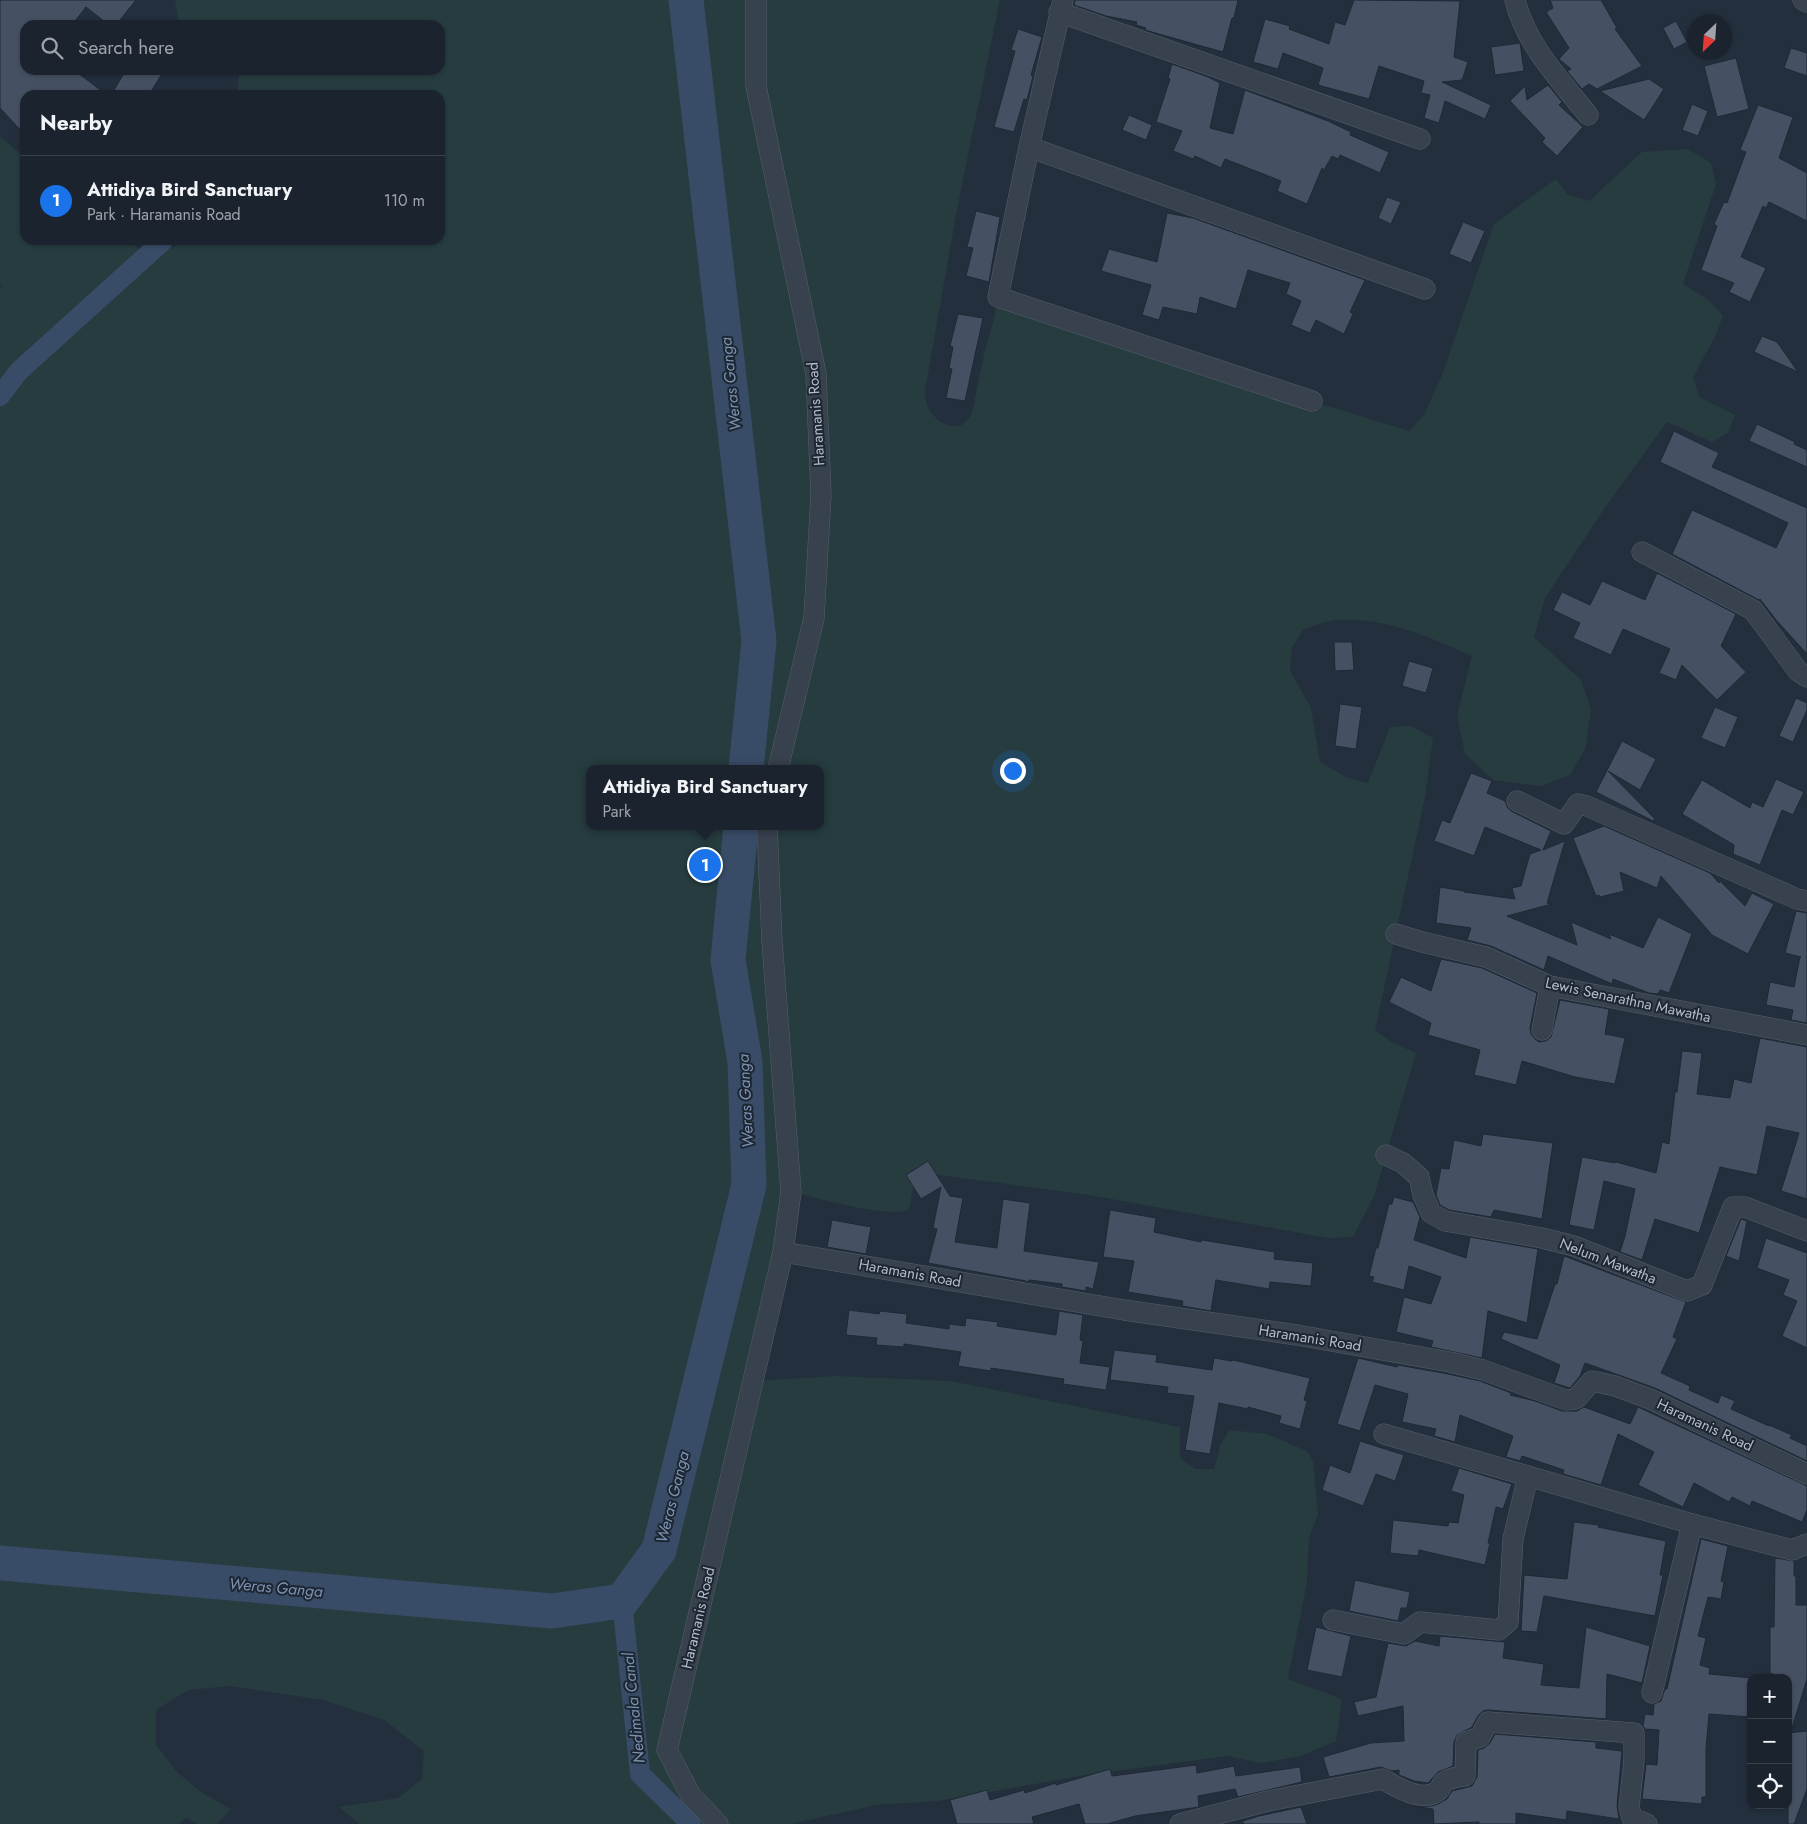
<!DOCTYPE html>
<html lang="en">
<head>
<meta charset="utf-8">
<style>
  body { margin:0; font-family:Jost,sans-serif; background:#282f3a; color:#f1f3f6 }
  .controls { position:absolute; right:15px; bottom:15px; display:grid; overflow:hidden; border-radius:10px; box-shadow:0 1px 4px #0004 }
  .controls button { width:45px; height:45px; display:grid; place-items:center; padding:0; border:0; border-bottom:1px solid #39404a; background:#1b232e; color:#f1f3f6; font:25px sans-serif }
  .compass { position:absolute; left:1687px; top:15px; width:45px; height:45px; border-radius:50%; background:#1b232e; box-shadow:0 1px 4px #0004; rotate:205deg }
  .you { position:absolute; left:1012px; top:770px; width:18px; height:18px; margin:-12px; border:4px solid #fff; border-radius:50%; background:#1a73e8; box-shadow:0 0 0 8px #1a73e833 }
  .badge { display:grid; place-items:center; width:32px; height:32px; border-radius:50%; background:#1a73e8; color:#fff; font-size:16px; font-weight:700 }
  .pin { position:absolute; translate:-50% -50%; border:2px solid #fff; box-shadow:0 1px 5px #0006 }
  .popup { position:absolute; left:586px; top:765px; width:238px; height:65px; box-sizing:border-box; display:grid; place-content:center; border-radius:10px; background:#1b232e; filter:drop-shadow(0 1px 4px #0005); font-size:16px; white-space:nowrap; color:#a0a4aa }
  .popup b { font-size:19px; color:#f1f3f6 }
  .popup::after { content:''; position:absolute; left:50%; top:100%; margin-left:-10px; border:10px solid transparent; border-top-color:#1b232e }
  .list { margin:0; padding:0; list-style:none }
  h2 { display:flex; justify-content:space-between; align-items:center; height:65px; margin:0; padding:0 20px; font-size:21px }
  h2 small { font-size:16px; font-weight:400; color:#a0a4aa }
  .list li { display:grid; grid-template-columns:32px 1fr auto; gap:15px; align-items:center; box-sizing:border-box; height:90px; padding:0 20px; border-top:1px solid #39404a }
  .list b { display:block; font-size:19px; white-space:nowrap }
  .list p { margin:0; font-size:16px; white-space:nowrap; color:#a0a4aa }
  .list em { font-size:16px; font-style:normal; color:#a0a4aa }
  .icon { flex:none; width:28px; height:28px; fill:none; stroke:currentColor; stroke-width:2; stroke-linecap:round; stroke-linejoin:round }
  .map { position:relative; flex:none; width:1807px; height:1824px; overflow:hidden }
  .search { position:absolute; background:#1b232e; box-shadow:0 1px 4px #0004; left:20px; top:20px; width:425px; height:55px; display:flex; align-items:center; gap:12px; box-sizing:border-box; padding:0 18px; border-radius:15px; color:#a0a4aa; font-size:19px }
  .panel { position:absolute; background:#1b232e; box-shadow:0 1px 4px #0004; left:20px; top:90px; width:425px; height:155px; border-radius:15px }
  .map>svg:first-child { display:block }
  .green { fill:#263c3f; fill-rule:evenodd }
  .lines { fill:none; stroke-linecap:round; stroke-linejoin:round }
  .canal { stroke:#394c67; stroke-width:20 }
  .river { stroke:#394c67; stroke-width:35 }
  .building { fill:#455162; stroke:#1f2835 }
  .minor-casing { stroke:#565f6c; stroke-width:21 }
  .minor { stroke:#38414e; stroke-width:20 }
  .labels { text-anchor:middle; stroke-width:4; stroke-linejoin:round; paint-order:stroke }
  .street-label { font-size:15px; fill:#b4bcc9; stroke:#1d2633 }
  .water-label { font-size:16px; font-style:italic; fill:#7c92b1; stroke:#1d2633 }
</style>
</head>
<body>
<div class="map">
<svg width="1807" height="1824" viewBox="0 0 1807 1824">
  <rect width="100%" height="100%" fill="#242f3e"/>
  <!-- green -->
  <path class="green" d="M175 0H1000L958 204 925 391C926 396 925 403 928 407 932 417 946 428 958 426 965 425 969 418 972 413L985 350 993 322 998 297 1312 401 1409 431 1424 415 1442 375 1494 224 1556 179 1567 194 1589 201 1642 152 1688 149 1711 163 1716 184 1683 284 1709 300 1723 316 1715 337 1693 377 1699 397 1735 415 1728 433 1712 442 1667 422 1604 509 1545 598 1534 637 1581 680 1591 709 1585 749 1570 775 1541 786 1493 780 1465 754 1457 715 1472 656C1429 637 1386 617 1338 620 1327 620 1315 626 1304 629L1292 647 1290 670 1311 708 1320 762 1346 777 1368 783 1390 727 1411 726 1433 738 1425 797 1375 1030 1393 1043 1416 1053 1374 1196 1353 1237 1328 1238 1089 1195 916 1172 909 1210C884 1218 819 1198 791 1192L753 1381 837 1376 950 1381 1180 1427V1458L1195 1469H1214L1220 1446 1229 1430 1267 1434 1307 1451 1313 1461 1318 1514 1309 1538 1307 1582 1288 1679 1342 1699 1336 1741 1301 1756 1262 1763 1227 1756 1086 1775 938 1801 876 1805 791 1824H359L339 1807 398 1798 422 1779 424 1751 384 1720 323 1700 230 1686 188 1690 156 1710V1745L177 1772 201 1792 231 1809 217 1824H198L186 1818 179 1824H0V289L2 287 0 286V137L25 157V240H128L153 260 183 240H440V95H238L239 70H440V25H179ZM590 769H820V826H590Z"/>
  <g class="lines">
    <!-- canal -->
    <g class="canal">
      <path d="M0 396 19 371 164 240"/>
      <path d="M622 1601 640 1774 691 1824"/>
    </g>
    <!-- river -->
    <g class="river">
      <path d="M686 0 759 641 746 769"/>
      <path d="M0 1563 552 1611 622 1601 659 1550 749 1185 745 1062 728 960 741 826"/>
    </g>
  </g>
  <!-- building -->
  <g class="building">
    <path d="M0 0H136L116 25H109L86 7 72 25H25V70H74L107 95H25V135L0 108Z"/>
    <path d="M1075 0H1238L1234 18H1232L1223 52 1159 34 1145 30 1146 28 1136 25 1137 22 1106 16 1074 5Z"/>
    <path d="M1354 0 1460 1 1454 57 1468 62 1462 80 1442 82 1491 105 1485 119 1445 101 1439 123 1424 118 1430 95 1421 93 1424 81 1379 66 1369 99 1318 85 1323 68 1283 53 1278 69 1253 62 1265 19 1290 26 1289 29 1329 44 1335 22 1345 25Z"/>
    <path d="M1550 0H1601L1617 28 1615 29 1642 66 1597 89 1589 84 1582 89 1567 71 1571 69 1559 59 1569 48 1546 12 1553 8Z"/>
    <path d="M1676 21 1687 42 1674 49 1663 28Z"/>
    <path d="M1018 29 1042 37 1031 75 1033 76 1027 100 1024 99 1014 132 994 127 1015 51 1011 50Z"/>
    <path d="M1520 43 1524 71 1495 75 1491 47Z"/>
    <path d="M1791 48 1807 53V76L1784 68Z"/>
    <path d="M1736 58 1749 109 1717 117 1704 66Z"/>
    <path d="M1172 64 1208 77 1220 83 1210 128 1233 134 1245 90 1328 121 1351 132 1350 135 1389 152 1380 173 1340 155 1338 159 1332 156 1324 170 1322 168 1307 204 1277 191 1281 181 1225 159 1221 168 1195 156 1193 159 1173 151 1182 131 1156 122 1170 79 1168 78Z"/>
    <path d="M126 70H164L149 95H111Z"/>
    <path d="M1649 79 1664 89 1644 120 1600 91Z"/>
    <path d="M1548 85 1562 102 1559 105 1583 127 1557 156 1542 142 1545 138 1510 101 1525 86 1527 100Z"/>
    <path d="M1692 104 1708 111 1698 136 1682 130Z"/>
    <path d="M1758 105 1793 117 1779 158 1807 173V221L1769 202 1766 208 1763 206 1741 257 1766 268 1750 302 1729 292 1734 283 1701 270 1717 226 1714 224 1724 202 1727 203 1746 152 1740 150Z"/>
    <path d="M1129 115 1152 125 1146 140 1122 130Z"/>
    <path d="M1387 197 1401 202 1391 224 1378 218Z"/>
    <path d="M976 211 1000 217 989 282 966 276 973 248 967 247Z"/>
    <path d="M1167 213 1193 218 1365 280 1350 312 1353 314 1344 334 1316 320 1310 333 1291 325 1301 301 1286 294 1290 283 1248 270 1236 309 1200 297 1197 314 1163 307 1159 320 1142 315 1151 285 1101 271 1109 249 1157 262Z"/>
    <path d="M1463 222 1485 231 1471 263 1449 254Z"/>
    <path d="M958 314 983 318 965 401 946 398 952 369 949 368 953 347 950 346Z"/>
    <path d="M1762 336 1777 342 1798 372 1754 352Z"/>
    <path d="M1757 424 1795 442 1794 444 1807 450V467L1749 441Z"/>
    <path d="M1674 431 1719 453 1712 467 1807 508V654L1777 621 1760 599 1759 600 1672 554 1692 510 1776 548 1788 523 1660 462Z"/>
    <path d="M1657 573 1736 614 1721 646 1746 672 1717 700 1682 665 1676 680 1659 673 1670 649 1623 629 1611 655 1573 638 1580 623 1553 610 1562 592 1590 605 1602 581 1645 600Z"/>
    <path d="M1334 642H1352L1354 670 1335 671Z"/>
    <path d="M1409 661 1433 668 1426 693 1402 686Z"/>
    <path d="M1796 698 1807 703V710L1793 742 1779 736Z"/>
    <path d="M1340 704 1362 707 1356 749 1335 746Z"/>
    <path d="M1715 707 1738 717 1725 748 1701 738Z"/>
    <path d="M1622 741 1656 759 1640 790 1608 771 1655 819 1653 821 1596 792Z"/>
    <path d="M1471 773 1492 781 1487 793 1505 801 1507 807 1511 811 1551 831 1543 850 1565 841 1547 903 1552 904 1507 916 1577 945 1571 922 1611 939 1609 934 1643 948 1658 917 1692 934 1669 993 1660 990 1658 994 1649 993 1613 979 1612 984 1548 956 1544 970 1491 946 1467 940 1471 928 1436 923 1440 887 1464 891V892L1515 899 1512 888 1521 886 1530 854 1541 850 1485 827 1474 856 1434 841 1442 820 1450 823Z"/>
    <path d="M1776 779 1804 792 1793 815 1782 810 1760 865 1733 854 1734 845 1682 814 1702 780 1750 808 1752 802 1763 807Z"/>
    <path d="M1604 826 1710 873 1719 883 1720 881 1745 906 1752 893 1774 904 1748 954 1712 935 1661 876 1657 888 1620 872 1624 891 1600 897 1599 895 1596 896 1573 838Z"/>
    <path d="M1796 911 1807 913V1023L1791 1020 1793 1010 1766 1005 1770 982 1794 987 1800 957H1801L1785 953Z"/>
    <path d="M1441 959 1482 968 1537 993 1530 1028 1531 1034 1535 1039 1539 1042 1546 1041 1551 1037 1560 1000 1609 1009 1605 1034 1625 1038 1615 1084 1575 1077 1522 1061 1516 1085 1474 1075 1480 1050 1428 1035 1431 1023 1389 1002 1401 977 1431 991Z"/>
    <path d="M1760 1038 1807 1047V1199L1781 1191 1799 1133 1767 1126 1757 1175 1720 1167 1699 1233 1655 1219 1642 1260 1620 1252 1625 1236 1635 1189 1604 1181 1594 1230 1569 1225 1582 1157 1615 1163 1616 1162 1656 1173 1662 1142 1669 1144 1675 1092H1677L1682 1051 1702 1053 1697 1094 1730 1098 1734 1079 1751 1083Z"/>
    <path d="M1483 1134 1553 1143 1542 1219 1494 1210 1491 1217 1449 1210 1440 1205 1436 1195 1441 1168 1449 1169 1454 1140 1481 1146Z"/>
    <path d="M928 1161 950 1196 963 1198 955 1242 997 1248 1003 1199 1030 1203 1024 1251 1099 1262 1093 1289 1086 1287V1291L1062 1287V1284L1029 1280 1028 1282 1026 1281 928 1263 937 1229 933 1228 941 1187 921 1199 906 1175Z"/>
    <path d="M1394 1197 1413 1202 1420 1217 1414 1240 1466 1258 1470 1237 1538 1249 1527 1323 1488 1311 1482 1358 1431 1347 1433 1341 1396 1332 1404 1297 1431 1304 1441 1277 1409 1266 1404 1290 1372 1282 1374 1277 1369 1276 1376 1248H1378L1389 1204H1392Z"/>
    <path d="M1110 1210 1156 1218 1154 1232 1201 1242 1202 1240 1275 1252 1274 1259 1313 1263 1311 1286 1270 1282 1269 1289 1216 1280 1211 1311 1182 1306 1183 1301 1128 1292 1134 1261 1103 1257Z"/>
    <path d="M1741 1219 1747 1221 1739 1261 1726 1256Z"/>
    <path d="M832 1220 871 1227 866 1254 827 1247Z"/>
    <path d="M1766 1238 1807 1253V1348L1782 1336 1797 1301 1783 1295 1789 1280 1757 1268Z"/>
    <path d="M1564 1256 1686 1302 1673 1337 1677 1339 1661 1373 1690 1386 1689 1390 1718 1403 1721 1395 1735 1401 1731 1409 1769 1426V1425L1792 1435 1790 1438 1807 1446V1461L1655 1388 1585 1363 1580 1376 1570 1388 1554 1383 1560 1365 1501 1339 1504 1332 1537 1339 1555 1284H1557Z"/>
    <path d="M849 1310 879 1314 880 1311 907 1314 906 1323 949 1329V1324L965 1326 966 1318 998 1322 997 1326 1056 1335 1059 1311 1083 1315 1080 1340 1083 1341 1080 1363 1110 1367 1106 1390 1063 1384 1064 1379 991 1368V1371L958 1366 961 1352 904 1344V1347L876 1345 877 1338 846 1335Z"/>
    <path d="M1114 1350 1157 1355 1156 1362 1212 1370 1214 1358 1232 1361 1233 1360 1310 1378 1304 1400 1307 1401 1300 1429 1279 1423 1281 1416 1248 1407V1409L1219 1403 1210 1454 1185 1450 1194 1396 1167 1393 1168 1387 1110 1380Z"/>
    <path d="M1358 1358 1397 1367 1398 1365 1448 1374 1480 1381 1511 1393 1510 1395 1535 1401 1562 1411H1577L1584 1407 1630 1424 1638 1407 1807 1486V1510L1802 1522 1752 1501 1750 1506 1732 1497 1729 1502 1694 1483 1683 1507 1638 1485 1654 1452 1618 1434 1601 1485 1563 1474 1564 1470 1522 1456 1520 1461 1506 1457 1513 1436 1460 1415 1455 1442 1434 1436 1436 1429 1402 1422 1408 1394 1375 1385 1360 1431 1337 1424Z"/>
    <path d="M1360 1441 1404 1455 1395 1481 1376 1474 1363 1506 1322 1490 1330 1465 1350 1473Z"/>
    <path d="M1459 1468 1512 1484 1503 1509 1496 1507 1488 1543H1490L1485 1565 1419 1550 1418 1556 1390 1553 1393 1520 1448 1526 1449 1522 1458 1523 1464 1495 1451 1491Z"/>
    <path d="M1574 1522 1599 1525 1598 1527 1666 1541 1660 1575H1663L1655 1616 1544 1596 1537 1632 1521 1631 1524 1575 1567 1579Z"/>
    <path d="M1701 1539 1728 1546 1721 1581 1724 1582 1721 1599 1708 1597 1698 1636 1706 1638 1700 1665 1710 1668 1709 1674 1751 1678V1717L1709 1714 1706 1749V1797H1702V1804L1642 1799 1646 1764 1657 1765 1659 1730 1645 1729 1643 1726 1645 1714 1653 1715 1654 1704 1661 1701 1665 1689H1667Z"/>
    <path d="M1775 1558 1794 1561V1576H1796V1605H1807V1679L1792 1728 1788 1727V1678H1782L1770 1673V1627H1774Z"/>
    <path d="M1355 1580 1410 1592 1407 1608H1401L1398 1621 1349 1611Z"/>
    <path d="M1316 1627 1351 1636 1342 1677 1307 1670Z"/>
    <path d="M1586 1627 1650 1646 1642 1683 1607 1674 1606 1719 1488 1710 1483 1711 1478 1716 1472 1727 1457 1735 1454 1742 1453 1766 1438 1772 1428 1783 1414 1781 1399 1775V1770L1392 1771 1381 1767 1329 1777 1323 1757 1371 1743 1404 1741 1403 1706 1358 1716 1354 1702 1376 1697 1388 1643 1406 1646 1415 1641 1439 1646 1440 1636 1505 1642 1503 1658 1544 1664 1541 1685 1579 1688Z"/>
    <path d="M1807 1731V1789L1794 1824H1788V1733Z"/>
    <path d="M1495 1734 1596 1742V1748L1622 1751 1617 1806 1619 1819 1567 1811 1566 1820 1516 1813V1824H1479V1822L1434 1824 1433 1809 1410 1806 1425 1807 1436 1805 1447 1799 1452 1791 1472 1786 1477 1777 1478 1750 1484 1748 1490 1743Z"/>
    <path d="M1196 1765 1197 1773 1234 1766 1236 1776 1300 1767 1302 1782 1238 1797 1235 1789 1198 1796 1199 1807 1135 1816 1107 1824H1085L1079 1804 1032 1817 1034 1824H957L950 1800 987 1790 990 1800 1024 1790 1025 1793 1056 1783V1785L1110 1769 1112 1776Z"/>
    <path d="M1301 1807 1307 1824H1243V1821L1259 1816Z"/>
  </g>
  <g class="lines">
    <!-- minor casing -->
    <g class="minor-casing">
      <g id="minor">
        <path d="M756 0V86L816 374 821 495 814 618 778 769"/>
        <path d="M1063 0 1029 147 998 297 1312 401"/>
        <path d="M1515 0C1526 45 1560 80 1588 115"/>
        <path d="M1803 0 1807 2"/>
        <path d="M1059 12 1420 139"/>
        <path d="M1029 147 1425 289"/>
        <path d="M1642 552 1753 610 1798 671 1807 677"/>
        <path d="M1517 801 1564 824 1578 804 1587 806 1797 899 1807 901"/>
        <path d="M767 826 772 941 791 1192 783 1252 1124 1310 1297 1335 1450 1362 1483 1370 1566 1400 1576 1399 1592 1381 1615 1386 1650 1399 1807 1474"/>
        <path d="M1396 934 1422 942 1486 957 1550 986 1807 1035"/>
        <path d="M1542 1030 1550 986"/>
        <path d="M1386 1155 1403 1163 1419 1177 1423 1195 1431 1213 1445 1221 1542 1238 1574 1246 1687 1291 1702 1285 1733 1207H1745L1807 1231"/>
        <path d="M1384 1434 1692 1524 1792 1550 1807 1544"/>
        <path d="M1333 1620 1404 1634 1420 1622 1499 1630 1508 1622 1513 1539 1528 1476"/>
        <path d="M1652 1693 1692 1524"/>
        <path d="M718 1824 691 1796 667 1750 783 1252"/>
        <path d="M1180 1824 1268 1801 1383 1779C1396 1787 1424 1804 1439 1790 1441 1789 1441 1786 1442 1784 1446 1779 1459 1776 1465 1776L1466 1742 1480 1737 1488 1722 1634 1733V1761L1629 1807 1632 1818 1647 1824"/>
      </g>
    </g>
    <!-- minor -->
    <use href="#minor" class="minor"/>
  </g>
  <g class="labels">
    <!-- street labels -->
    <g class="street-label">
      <text transform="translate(816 414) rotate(-94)" y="5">Haramanis Road</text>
      <text transform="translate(1628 1000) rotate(12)" y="5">Lewis Senarathna Mawatha</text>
      <text transform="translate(1608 1261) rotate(21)" y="5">Nelum Mawatha</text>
      <text transform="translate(910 1273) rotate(10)" y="5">Haramanis Road</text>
      <text transform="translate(1310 1338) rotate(9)" y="5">Haramanis Road</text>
      <text transform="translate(1705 1425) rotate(25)" y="5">Haramanis Road</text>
      <text transform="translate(698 1618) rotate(-77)" y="5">Haramanis Road</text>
    </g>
    <!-- water labels -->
    <g class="water-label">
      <text transform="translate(730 384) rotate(-96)" y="6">Weras Ganga</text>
      <text transform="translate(745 1101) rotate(-93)" y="6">Weras Ganga</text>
      <text transform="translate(672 1497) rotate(-76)" y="6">Weras Ganga</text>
      <text transform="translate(276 1587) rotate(5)" y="6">Weras Ganga</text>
      <text transform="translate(633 1708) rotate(-96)" y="6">Nedimala Canal</text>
    </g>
  </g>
</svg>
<div class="controls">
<button>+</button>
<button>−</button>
<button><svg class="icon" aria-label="locate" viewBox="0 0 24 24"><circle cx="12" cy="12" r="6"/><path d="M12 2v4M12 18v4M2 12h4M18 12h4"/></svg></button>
</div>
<svg class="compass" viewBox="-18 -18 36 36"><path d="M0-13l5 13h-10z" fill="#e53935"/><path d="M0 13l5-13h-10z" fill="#a0a4aa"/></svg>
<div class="you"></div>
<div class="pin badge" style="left:705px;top:865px">1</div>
<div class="popup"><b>Attidiya Bird Sanctuary</b>Park</div>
<div class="search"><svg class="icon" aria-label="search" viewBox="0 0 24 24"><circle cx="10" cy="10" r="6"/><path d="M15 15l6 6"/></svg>Search here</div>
<section class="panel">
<h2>Nearby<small></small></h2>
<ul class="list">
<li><span class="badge">1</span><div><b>Attidiya Bird Sanctuary</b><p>Park · Haramanis Road</p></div><em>110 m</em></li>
</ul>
</section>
</div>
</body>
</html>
